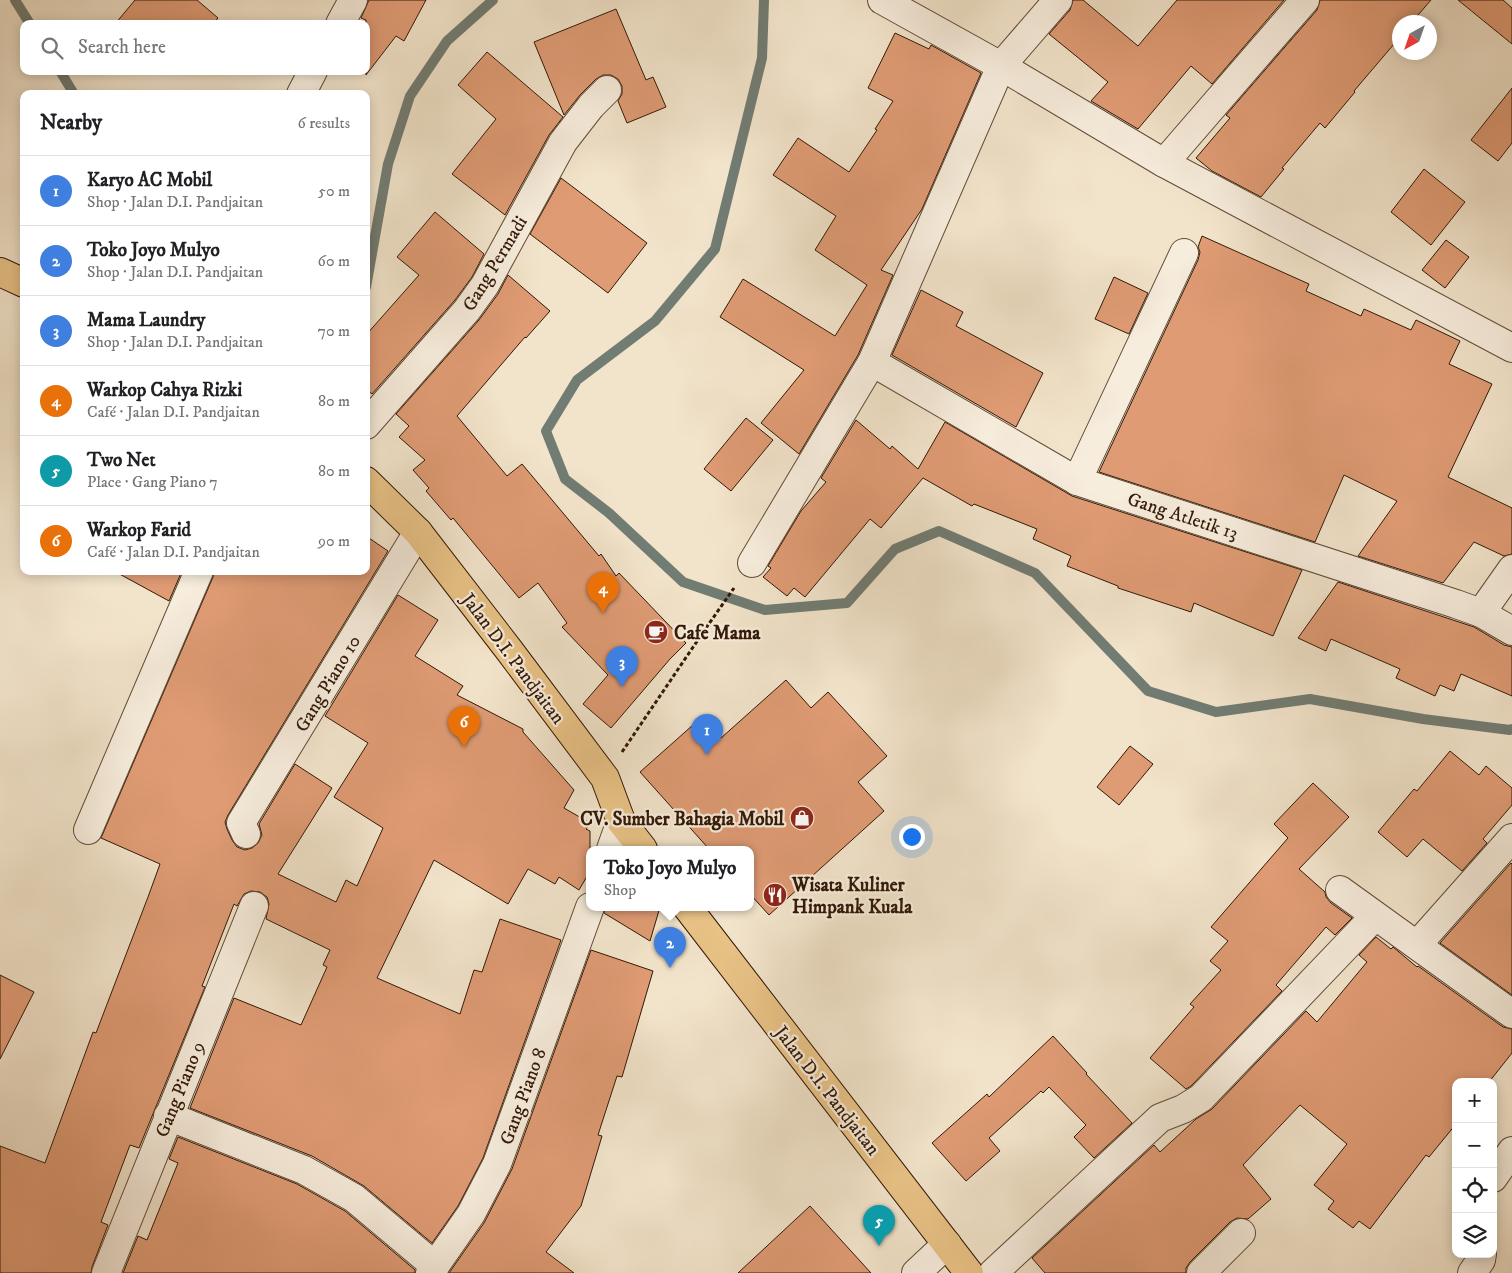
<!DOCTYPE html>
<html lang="en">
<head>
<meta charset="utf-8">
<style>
  body { margin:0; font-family:"IM FELL DW Pica",serif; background:#f6f6f6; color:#202124 }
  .controls { position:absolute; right:15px; bottom:15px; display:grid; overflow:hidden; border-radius:10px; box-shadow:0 2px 12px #0003 }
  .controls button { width:45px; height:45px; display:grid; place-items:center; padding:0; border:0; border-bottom:1px solid #e0e0e0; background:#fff; color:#202124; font:25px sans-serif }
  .compass { position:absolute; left:1392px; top:15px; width:45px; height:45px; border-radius:50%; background:#fff; box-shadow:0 2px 12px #0003; rotate:220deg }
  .you { position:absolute; left:911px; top:836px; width:18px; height:18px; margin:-12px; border:4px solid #fff; border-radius:50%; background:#1a73e8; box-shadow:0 0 0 8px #1a73e833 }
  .badge { display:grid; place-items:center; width:32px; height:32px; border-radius:50%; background:#111827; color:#fff; font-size:16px; font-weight:700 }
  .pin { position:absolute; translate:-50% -41px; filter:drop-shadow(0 1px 2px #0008) }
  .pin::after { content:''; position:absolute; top:26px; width:18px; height:15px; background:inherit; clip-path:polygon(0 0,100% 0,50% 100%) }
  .popup { position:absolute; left:586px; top:846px; width:168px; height:65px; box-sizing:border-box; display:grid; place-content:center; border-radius:10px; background:#fff; filter:drop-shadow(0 1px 4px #0005); font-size:16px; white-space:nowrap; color:#757577 }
  .popup b { font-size:19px; color:#202124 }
  .popup::after { content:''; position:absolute; left:50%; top:100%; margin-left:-10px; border:10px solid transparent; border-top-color:#fff }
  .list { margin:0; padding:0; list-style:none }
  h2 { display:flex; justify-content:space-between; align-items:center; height:65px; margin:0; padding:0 20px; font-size:21px }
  h2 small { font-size:16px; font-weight:400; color:#757577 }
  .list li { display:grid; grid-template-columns:32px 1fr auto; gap:15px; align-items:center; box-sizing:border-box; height:70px; padding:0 20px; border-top:1px solid #e0e0e0 }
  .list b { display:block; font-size:19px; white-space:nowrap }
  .list p { margin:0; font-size:16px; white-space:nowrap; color:#757577 }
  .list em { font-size:16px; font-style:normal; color:#757577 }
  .icon { flex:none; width:28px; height:28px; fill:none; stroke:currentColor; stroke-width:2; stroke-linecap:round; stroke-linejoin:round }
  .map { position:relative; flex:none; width:1512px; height:1273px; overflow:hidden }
  .search { position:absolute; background:#fff; box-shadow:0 2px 12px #0003; left:20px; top:20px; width:350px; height:55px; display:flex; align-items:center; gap:12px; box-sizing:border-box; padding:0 18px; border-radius:10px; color:#757577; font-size:19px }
  .panel { position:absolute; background:#fff; box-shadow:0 2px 12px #0003; left:20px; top:90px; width:350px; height:485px; border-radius:10px }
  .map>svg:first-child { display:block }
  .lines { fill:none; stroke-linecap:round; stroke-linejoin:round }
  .stream { stroke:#717c73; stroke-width:10 }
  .building { fill:#df9b74; stroke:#311806 }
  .minor-casing { stroke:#614b37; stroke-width:30 }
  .major-casing { stroke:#311806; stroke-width:30 }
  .path { stroke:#311806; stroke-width:3; stroke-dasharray:4 2.5; stroke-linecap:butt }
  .minor { stroke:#f7eddd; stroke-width:28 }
  .major { stroke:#e9c286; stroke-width:28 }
  .labels { text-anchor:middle; stroke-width:4.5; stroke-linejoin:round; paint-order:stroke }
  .street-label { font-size:19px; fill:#311806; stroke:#f7eddd }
  .poi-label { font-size:19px; font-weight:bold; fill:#311806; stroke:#f7eddd; text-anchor:start }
</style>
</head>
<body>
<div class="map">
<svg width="1512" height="1273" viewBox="0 0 1512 1273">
  <rect width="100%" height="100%" fill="#f2e4cb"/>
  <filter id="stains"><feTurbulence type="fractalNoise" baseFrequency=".004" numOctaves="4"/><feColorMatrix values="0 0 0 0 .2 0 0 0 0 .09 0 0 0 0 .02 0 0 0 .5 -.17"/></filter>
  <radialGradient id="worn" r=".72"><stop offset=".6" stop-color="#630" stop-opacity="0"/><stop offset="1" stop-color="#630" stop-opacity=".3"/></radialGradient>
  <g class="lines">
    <!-- stream -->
    <g class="stream">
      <path d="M15 0 30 24"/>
      <path d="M764 0 762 58 715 249 655 321 577 380 546 431 565 479 609 513 683 582 765 610 847 603 895 549 939 531 1035 573 1148 691 1216 712 1310 699 1423 719 1510 730 1512 729"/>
      <path d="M60 71 74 94"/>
      <path d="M366 287 388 164 410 96 447 41 493 0"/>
    </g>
  </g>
  <!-- building -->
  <g class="building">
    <path d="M135 0H197L218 18 213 24H115Z"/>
    <path d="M369 0H426L404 41 396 36 366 75V20L361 18Z"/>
    <path d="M1073 0H1083L1138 46 1177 0H1284L1212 84 1191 66 1138 129 1091 101 1108 82 1049 34 1070 10Z"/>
    <path d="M1320 0H1431L1412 22H1400V37L1354 91 1355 92 1325 128 1320 123 1282 168 1284 169 1261 197 1212 171 1196 158 1230 118 1226 115 1317 10Z"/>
    <path d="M1458 0H1503L1512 8V44Z"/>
    <path d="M616 9 646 80 653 77 666 107 627 123 618 101 622 94V86L618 79 611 75H603L596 79 580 95 564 115 534 42Z"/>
    <path d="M895 33 929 49 931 45 981 73 922 209 881 270 893 275 858 355 799 454 761 423 804 370 720 317 743 279 835 336 867 285 815 250 836 216 773 175 798 138 849 172 877 130 875 129 893 101 868 88Z"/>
    <path d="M487 52 563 117 549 135 505 215 452 174 496 119 458 85Z"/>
    <path d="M1512 88V143L1498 161 1471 140Z"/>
    <path d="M1424 169 1465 202 1431 245 1391 212Z"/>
    <path d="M561 178 647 243 608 293 530 234Z"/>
    <path d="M435 212 484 254 472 277 455 300 372 394 366 389V335L419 275 397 257Z"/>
    <path d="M1202 236 1309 284 1306 291 1361 316 1364 309 1411 330 1416 320 1460 341 1449 364 1492 384 1448 477 1512 508V554L1504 556 1474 542 1443 583 1358 556 1397 501 1344 475 1315 542 1099 472 1198 260 1200 252 1198 247Z"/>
    <path d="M1446 240 1469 257 1445 288 1422 270Z"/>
    <path d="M508 275 550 311 526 338 525 337 457 416 507 476 522 464 599 556 601 554 616 576 619 573 686 643 670 659 611 728 583 704 608 675 562 627 567 623 538 583 519 598 453 518 451 520 426 491 429 488 413 470 425 460 399 437 409 426 396 414 479 320 498 294Z"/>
    <path d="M1114 277 1148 293 1129 334 1095 319Z"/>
    <path d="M921 290 963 312 956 326 1043 373 1016 427 892 355Z"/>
    <path d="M746 418 773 440 731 491 704 469Z"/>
    <path d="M856 420 890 449 892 446 918 469 945 422 1072 496 1302 570 1273 636 1194 603 1191 612 1118 588V586L1067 566 1071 556 1033 539 1037 529 974 504 972 506 923 478 881 528 870 519 805 597 794 588 787 596 763 577 771 568 768 566 801 511 826 482 821 478Z"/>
    <path d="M366 536 388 551 228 815 225 822 227 829 232 840 237 847 245 850 252 848 258 843 262 835 259 824 295 764 332 788 278 874 336 902 346 880 357 886 383 828 334 797 368 743 325 716 398 595 438 620 415 656 463 686 457 695 523 729V732L574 790 564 808 590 823 586 829 590 831V871L579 890 559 877 555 884 528 869 508 904 434 860 377 978 460 1014 474 970 482 972 500 919 561 940 483 1158 458 1206 432 1243 364 1186 312 1156 190 1108 234 998 301 1025 327 967 323 965 330 950 266 919 269 904 267 897 260 892 251 891 244 894 237 906 234 904 202 986 205 987 139 1148 130 1145 101 1222 108 1225 92 1267 91 1273H0V1146L45 1163 93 1032 96 1033 148 897 160 864 101 838 213 577 214 571H366Z"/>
    <path d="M114 571H182L169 601Z"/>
    <path d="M1338 582 1474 627 1504 645 1512 647V696L1461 674 1454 691 1440 685 1435 696 1396 678 1400 669 1331 639 1326 651 1298 638Z"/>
    <path d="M786 680 811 708 828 692 887 756 858 782 884 811 769 915 750 894V849H709L640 772 702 717 721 738Z"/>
    <path d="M1130 746 1153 764 1119 805 1097 787Z"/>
    <path d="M1450 751 1479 775 1486 766 1512 788V805L1483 839 1487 843 1462 871 1423 839 1407 857 1378 832 1414 789 1417 791Z"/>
    <path d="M1313 783 1349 817 1299 869 1325 892 1326 897 1331 903 1352 918 1335 935 1326 927 1276 985 1282 991 1191 1086 1186 1089 1150 1058 1194 1007 1190 1004 1221 970 1210 961 1228 941 1211 927 1288 838 1274 824Z"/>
    <path d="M1511 863 1512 864V995L1440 943Z"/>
    <path d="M605 907H660L650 941 604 913Z"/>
    <path d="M1376 937 1391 949 1393 947 1417 967 1418 966 1503 1027 1512 1029V1053L1489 1082H1456V1124L1429 1157 1426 1155 1370 1229 1359 1221 1353 1228 1328 1209 1334 1201 1314 1185 1347 1144 1300 1105 1243 1165 1271 1199 1248 1219 1237 1218 1230 1222 1190 1262 1186 1268V1273H1045L1032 1258 1154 1145 1160 1152 1196 1119 1212 1109 1306 1011 1317 1022 1367 962 1359 955Z"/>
    <path d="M591 950 653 971 622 1077 617 1076 598 1135 602 1136 581 1206 546 1252 574 1273H449L484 1223 512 1169Z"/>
    <path d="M0 975 34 992 0 1059Z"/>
    <path d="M1053 1036 1087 1073 1086 1074 1132 1123 1094 1158 1074 1137 1086 1125 1049 1087 1043 1093 1041 1091 989 1138 1000 1151 966 1181 932 1143 987 1094 989 1097Z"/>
    <path d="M178 1137 297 1184 345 1211 415 1270V1273H123L138 1236 147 1240 178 1163 169 1159Z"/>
    <path d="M810 1206 871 1273H738Z"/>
  </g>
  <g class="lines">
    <!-- minor casing -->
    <g class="minor-casing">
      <g id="minor">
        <path d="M882 0 1001 66 1164 163 1512 348"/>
        <path d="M340 24 353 0"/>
        <path d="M301 94 313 71"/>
        <path d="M1164 163 1305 0"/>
        <path d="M872 362 1077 481 1456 604 1481 613 1512 631"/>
        <path d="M366 425 467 310 485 285 563 142 591 106 607 90"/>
        <path d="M1077 481 1184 253"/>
        <path d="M752 563 872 362 1001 66 1058 0"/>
        <path d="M1481 613 1512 569"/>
        <path d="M88 830 199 571"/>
        <path d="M246 834 241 823 418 532"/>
        <path d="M611 849 621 821"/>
        <path d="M1340 890 1512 1014"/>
        <path d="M1417 945 1512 838"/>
        <path d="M168 1116 304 1170 354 1198 435 1266"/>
        <path d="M1493 1178 1512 1151"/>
        <path d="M106 1273 254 906"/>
        <path d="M430 1273 471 1214 497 1164 590 907"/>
        <path d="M916 1273 947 1244"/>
        <path d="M993 1273 1160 1118 1183 1109 1201 1098 1375 916"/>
        <path d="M1201 1273 1241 1233"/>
        <path d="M1472 1273 1481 1260 1482 1254"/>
      </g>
    </g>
    <!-- major casing -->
    <g class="major-casing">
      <g id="major">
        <path d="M0 272 24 283"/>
        <path d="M366 481 418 532 509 650 605 778 621 821 643 849"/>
        <path d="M687 907 969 1273"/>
      </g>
    </g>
    <!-- path -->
    <path class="path" d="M622 752 706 628 734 588"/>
    <!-- minor -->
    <use href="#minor" class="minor"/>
    <!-- major -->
    <use href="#major" class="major"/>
  </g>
  <!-- icons -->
  <defs>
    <g id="cafe-disc" transform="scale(1.25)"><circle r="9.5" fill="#8f2418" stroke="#f7eddd"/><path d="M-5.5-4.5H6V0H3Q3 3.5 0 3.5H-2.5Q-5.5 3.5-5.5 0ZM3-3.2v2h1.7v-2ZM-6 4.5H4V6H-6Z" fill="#fff"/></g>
    <g id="shop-disc" transform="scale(1.25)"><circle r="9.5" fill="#8f2418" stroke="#f7eddd"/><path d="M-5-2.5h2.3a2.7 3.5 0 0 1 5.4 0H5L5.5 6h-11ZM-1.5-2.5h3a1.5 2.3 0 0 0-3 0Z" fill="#fff"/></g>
    <g id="restaurant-disc" transform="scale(1.25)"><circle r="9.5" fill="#8f2418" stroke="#f7eddd"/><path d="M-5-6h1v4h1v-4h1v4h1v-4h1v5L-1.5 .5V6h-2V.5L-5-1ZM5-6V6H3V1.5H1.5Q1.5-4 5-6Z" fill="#fff"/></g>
  </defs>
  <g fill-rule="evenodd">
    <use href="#cafe-disc" x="656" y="632"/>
    <use href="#shop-disc" x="802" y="818"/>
    <use href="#restaurant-disc" x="775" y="895"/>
  </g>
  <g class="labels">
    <!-- street labels -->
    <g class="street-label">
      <text transform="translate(494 263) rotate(-59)" y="7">Gang Permadi</text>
      <text transform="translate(1183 515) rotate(18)" y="7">Gang Atletik 13</text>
      <text transform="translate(514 658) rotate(53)" y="7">Jalan D.I. Pandjaitan</text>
      <text transform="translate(327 683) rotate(-59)" y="7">Gang Piano 10</text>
      <text transform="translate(179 1089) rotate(-68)" y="7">Gang Piano 9</text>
      <text transform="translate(828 1090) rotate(52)" y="7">Jalan D.I. Pandjaitan</text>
      <text transform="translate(522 1096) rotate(-70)" y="7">Gang Piano 8</text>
    </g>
    <!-- poi labels -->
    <g class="poi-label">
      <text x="674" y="639">Cafe Mama</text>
      <text x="784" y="825" text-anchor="end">CV. Sumber Bahagia Mobil</text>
      <text x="792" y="891">Wisata Kuliner<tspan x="792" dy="22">Himpank Kuala</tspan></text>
    </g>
  </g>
  <rect width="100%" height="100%" filter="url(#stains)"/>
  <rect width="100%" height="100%" fill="url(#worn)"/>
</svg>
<div class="controls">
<button>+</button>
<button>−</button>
<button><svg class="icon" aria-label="locate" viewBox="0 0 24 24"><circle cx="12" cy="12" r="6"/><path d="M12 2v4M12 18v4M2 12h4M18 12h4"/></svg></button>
<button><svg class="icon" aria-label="layers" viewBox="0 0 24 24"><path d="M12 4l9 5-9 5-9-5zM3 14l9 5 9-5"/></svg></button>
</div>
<svg class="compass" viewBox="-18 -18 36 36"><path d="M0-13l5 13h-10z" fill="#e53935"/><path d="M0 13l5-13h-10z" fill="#757577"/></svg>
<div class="you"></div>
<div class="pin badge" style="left:707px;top:755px;background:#3f7fe0">1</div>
<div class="pin badge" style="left:670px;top:968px;background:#3f7fe0">2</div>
<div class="popup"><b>Toko Joyo Mulyo</b>Shop</div>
<div class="pin badge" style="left:622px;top:687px;background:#3f7fe0">3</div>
<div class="pin badge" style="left:603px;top:613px;background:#e8710a">4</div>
<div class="pin badge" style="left:879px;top:1246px;background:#0f9aa8">5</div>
<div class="pin badge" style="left:464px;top:747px;background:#e8710a">6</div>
<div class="search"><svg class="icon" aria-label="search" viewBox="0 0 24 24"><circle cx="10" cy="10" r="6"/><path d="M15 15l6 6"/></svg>Search here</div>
<section class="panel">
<h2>Nearby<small>6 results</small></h2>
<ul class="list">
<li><span class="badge" style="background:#3f7fe0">1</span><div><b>Karyo AC Mobil</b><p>Shop · Jalan D.I. Pandjaitan</p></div><em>50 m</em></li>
<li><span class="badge" style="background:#3f7fe0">2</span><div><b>Toko Joyo Mulyo</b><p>Shop · Jalan D.I. Pandjaitan</p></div><em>60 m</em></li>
<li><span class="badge" style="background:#3f7fe0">3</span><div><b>Mama Laundry</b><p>Shop · Jalan D.I. Pandjaitan</p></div><em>70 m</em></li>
<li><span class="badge" style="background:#e8710a">4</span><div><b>Warkop Cahya Rizki</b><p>Café · Jalan D.I. Pandjaitan</p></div><em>80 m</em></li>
<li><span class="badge" style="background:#0f9aa8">5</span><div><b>Two Net</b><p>Place · Gang Piano 7</p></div><em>80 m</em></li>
<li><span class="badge" style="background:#e8710a">6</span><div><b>Warkop Farid</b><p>Café · Jalan D.I. Pandjaitan</p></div><em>90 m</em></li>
</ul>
</section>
</div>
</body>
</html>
